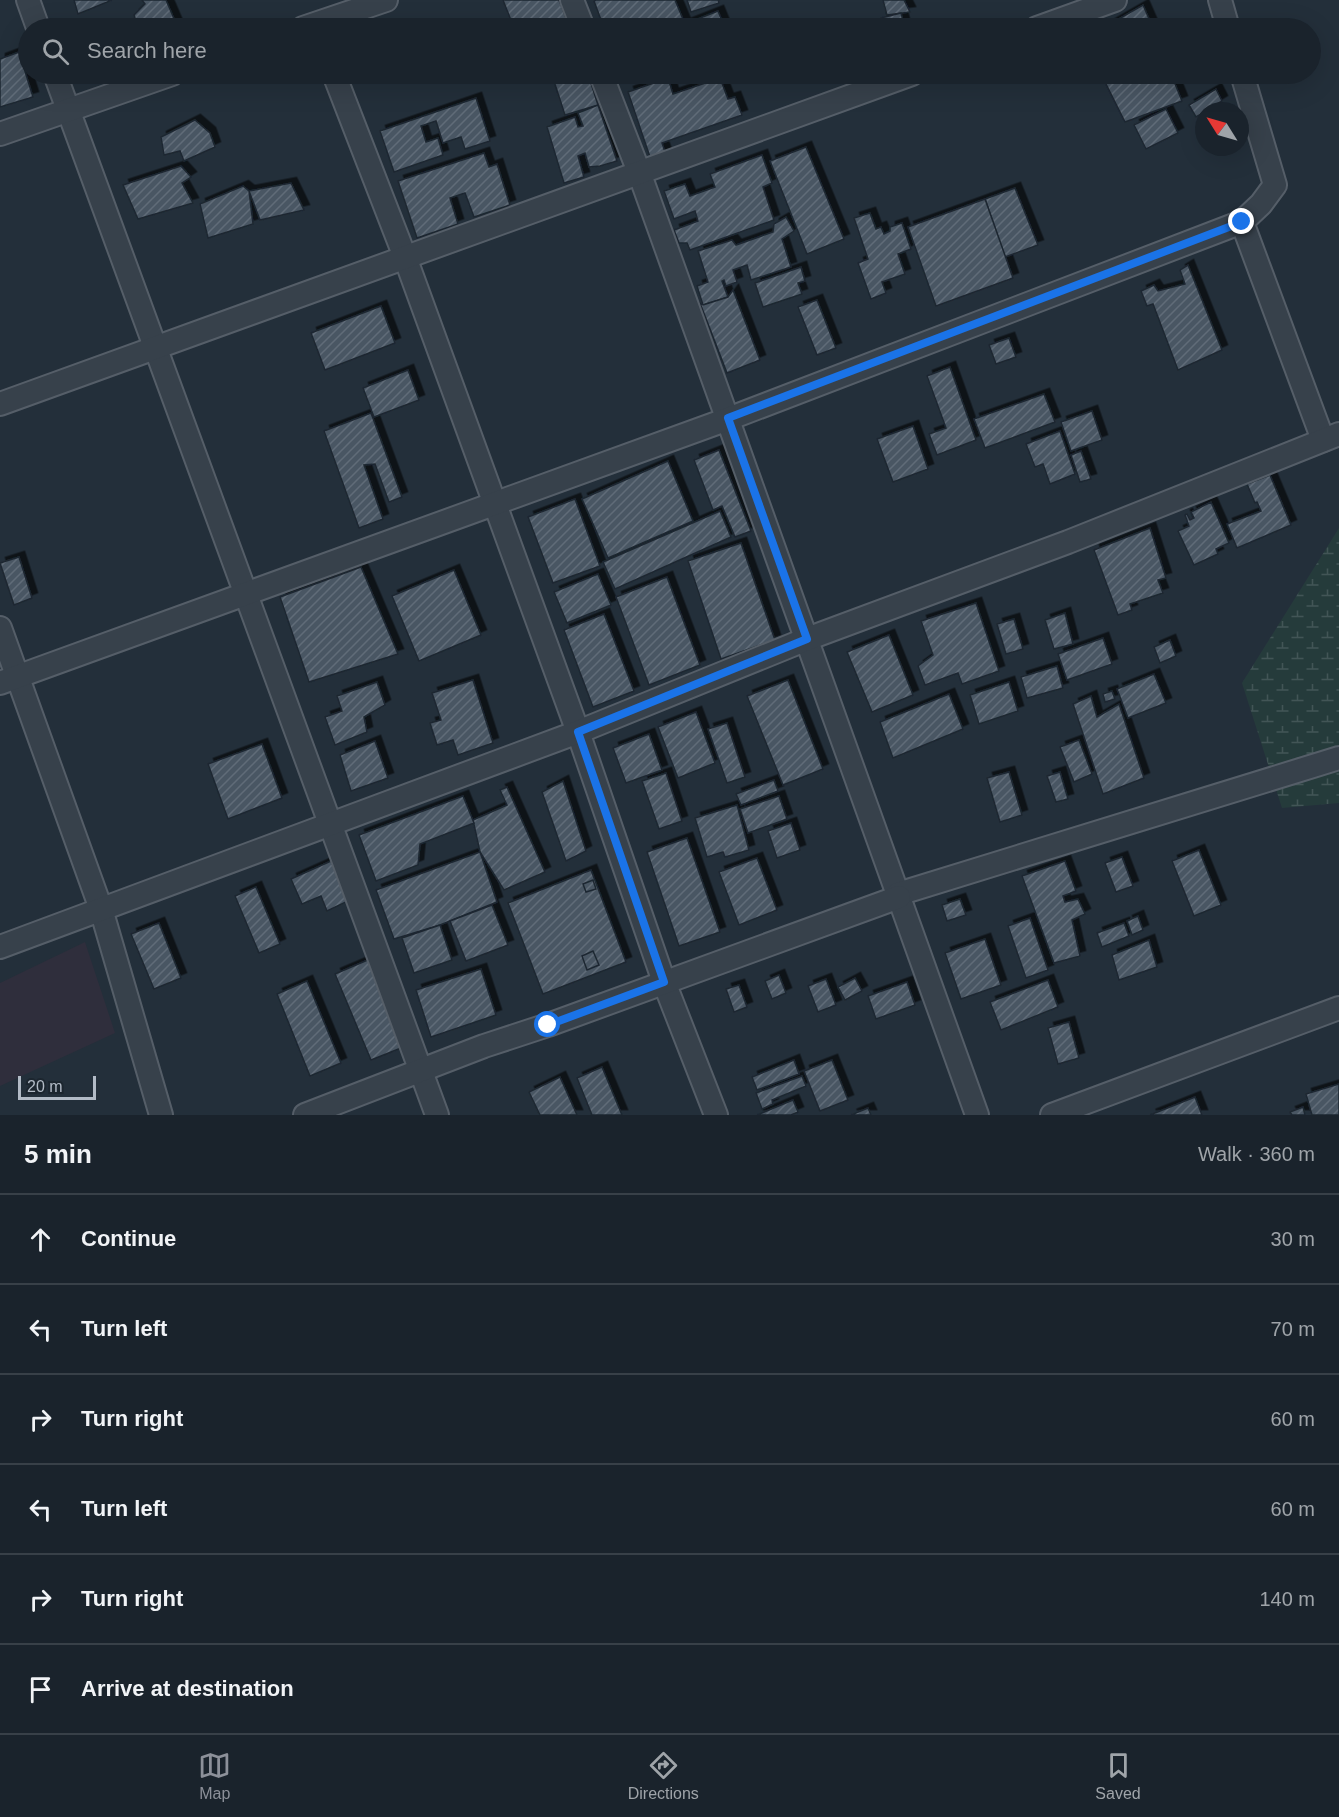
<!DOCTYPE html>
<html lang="en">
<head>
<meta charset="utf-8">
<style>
  body { margin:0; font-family:Arial,sans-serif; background:#272f38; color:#f1f3f6 }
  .compass { position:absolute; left:1195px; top:102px; width:54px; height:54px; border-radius:50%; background:#1a232c; box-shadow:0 6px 24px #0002; rotate:307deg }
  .scale { position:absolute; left:18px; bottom:15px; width:78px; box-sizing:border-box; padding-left:6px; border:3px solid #b2bbc6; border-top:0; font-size:16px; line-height:21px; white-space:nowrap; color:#b2bbc6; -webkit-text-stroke:4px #1c262f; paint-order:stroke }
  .stop { position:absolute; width:18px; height:18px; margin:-14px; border:4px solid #1a73e8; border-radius:50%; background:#fff }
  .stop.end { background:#1a73e8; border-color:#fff; box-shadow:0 2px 6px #0008 }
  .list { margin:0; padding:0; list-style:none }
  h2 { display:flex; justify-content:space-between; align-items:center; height:78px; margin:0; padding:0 24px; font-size:26px }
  h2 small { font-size:20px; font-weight:400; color:#9fa4a9 }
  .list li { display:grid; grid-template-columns:39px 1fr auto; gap:18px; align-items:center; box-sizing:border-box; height:90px; padding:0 24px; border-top:2px solid #384048 }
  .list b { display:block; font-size:22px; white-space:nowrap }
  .list em { font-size:20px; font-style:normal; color:#9fa4a9 }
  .icon { flex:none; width:33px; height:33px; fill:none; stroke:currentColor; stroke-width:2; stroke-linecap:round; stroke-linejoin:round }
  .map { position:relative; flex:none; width:1339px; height:1115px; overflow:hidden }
  .search { position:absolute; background:#1a232c; box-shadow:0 6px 24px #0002; left:18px; right:18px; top:18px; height:66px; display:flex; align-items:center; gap:15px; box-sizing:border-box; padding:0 21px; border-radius:33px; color:#9fa4a9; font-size:22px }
  .sheet { height:618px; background:#1a232c }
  nav { display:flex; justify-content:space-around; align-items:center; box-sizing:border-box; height:84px; border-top:2px solid #384048; background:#1a232c; font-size:16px; color:#9fa4a9 }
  nav a { display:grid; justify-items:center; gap:3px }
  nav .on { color:#8c9099 }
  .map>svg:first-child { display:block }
  .medical { fill:#2f2e3c }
  .wetland { fill:url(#wetland-marsh) }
  .building { fill:url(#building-hatch); stroke:#1e2831; stroke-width:1.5; filter:url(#shadow) }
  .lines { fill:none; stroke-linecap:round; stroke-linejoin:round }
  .street-casing { stroke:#555e68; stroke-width:26 }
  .street { stroke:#37414b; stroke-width:22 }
  .route { stroke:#1a73e8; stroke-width:8 }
</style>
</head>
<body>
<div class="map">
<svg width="1339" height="1115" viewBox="0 0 1339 1115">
  <defs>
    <pattern id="wetland-marsh" width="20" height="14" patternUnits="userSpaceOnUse" patternTransform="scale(1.5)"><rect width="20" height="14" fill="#253b3b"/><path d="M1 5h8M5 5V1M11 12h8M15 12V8" fill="none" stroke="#425556"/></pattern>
    <pattern id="building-hatch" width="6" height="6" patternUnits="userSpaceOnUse" patternTransform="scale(1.5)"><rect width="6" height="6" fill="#495663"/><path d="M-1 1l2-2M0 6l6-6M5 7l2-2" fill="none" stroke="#616c78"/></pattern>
    <filter id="shadow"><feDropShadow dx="5.5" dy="-5.5" stdDeviation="0" flood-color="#0009"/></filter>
  </defs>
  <rect width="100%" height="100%" fill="#232f3a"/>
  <!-- medical -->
  <path class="medical" d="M85 942 115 1033 0 1086V983Z"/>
  <!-- wetland -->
  <path class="wetland" d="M1339 528V803L1282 808 1242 683Z"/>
  <!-- building -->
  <g class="building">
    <path d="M74 0H112L78 14Z"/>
    <path d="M142 0H166L178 28H138L134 15 145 4Z"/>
    <path d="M503 0H559L570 28H514Z"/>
    <path d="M596 0H675L685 24 718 11 725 28H604L594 1Z"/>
    <path d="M687 0H718L719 3 691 12Z"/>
    <path d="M883 0H904L910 12 887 15Z"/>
    <path d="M1143 5 1153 28H1103Z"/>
    <path d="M901 13 905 28H884L881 18Z"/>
    <path d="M19 52 33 97 0 107V59Z"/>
    <path d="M558 74H588L598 105 565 115 552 75Z"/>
    <path d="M645 74H679L650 85Z"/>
    <path d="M1101 74H1171L1182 101 1125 122Z"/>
    <path d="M668 78 673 94 720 78 728 99 735 97 742 115 662 143 666 155 651 160 628 92Z"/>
    <path d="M1216 89 1222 101 1196 117 1189 105Z"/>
    <path d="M476 98 490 141 465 149 461 137 443 143 436 121 421 126 426 142 438 138 443 155 394 172 380 131Z"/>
    <path d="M598 105 617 161 600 166 589 167 585 153 578 156 584 177 564 183 547 127 575 117 578 127 583 126 578 113Z"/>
    <path d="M1166 109 1178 133 1146 149 1134 125Z"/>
    <path d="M195 120 210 133 215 147 184 161 180 151 164 155 161 137Z"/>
    <path d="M806 147 844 239 807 254 770 161Z"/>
    <path d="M484 153 489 167 497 164 510 205 474 217 465 193 450 198 458 224 417 238 398 181Z"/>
    <path d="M762 155 772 183 763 187 774 220 690 250 687 243H679L674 230 698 221 695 211 674 219 664 191 685 184 690 196 715 187 710 174Z"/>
    <path d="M181 166 191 177 182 183 193 203 138 219 123 185Z"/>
    <path d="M291 183 304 210 260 220 249 191Z"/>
    <path d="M243 186 249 191 253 224 208 238 200 204Z"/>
    <path d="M1015 188 1038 245 1005 257 985 199Z"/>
    <path d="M985 199 1013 278 936 306 908 227Z"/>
    <path d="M870 213 876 229 881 227 884 234 890 231V227L902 223 911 249 898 254 905 274 882 282 886 293 871 299 858 263 868 259 854 218Z"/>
    <path d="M786 217 794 231 782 239 791 267 751 280 747 265 733 270 737 282 726 286 724 280 722 281 728 297 703 305 697 286 708 282 698 251 732 240 736 245 773 232 774 224Z"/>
    <path d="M1188 265 1222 350 1178 370 1153 304 1147 306 1141 291 1154 285 1158 291 1185 284 1180 270Z"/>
    <path d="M801 267 805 281 798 283 802 294 763 307 755 283Z"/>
    <path d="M733 290 760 360 727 373 700 303 703 305 728 297Z"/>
    <path d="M817 300 836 348 817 355 798 307Z"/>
    <path d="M381 306 395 343 325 370 311 333Z"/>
    <path d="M1009 338 1016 357 996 364 989 345Z"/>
    <path d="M950 367 976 440 937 455 929 434 946 428 927 376Z"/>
    <path d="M408 370 419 400 374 417 363 388Z"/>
    <path d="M1044 394 1055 422 985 448 974 419Z"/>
    <path d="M1092 411 1102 440 1071 451 1061 422Z"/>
    <path d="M371 413 402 497 389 502 375 464 364 465 383 519 359 528 324 431Z"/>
    <path d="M913 426 928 469 893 482 877 439Z"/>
    <path d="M1060 431 1075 474 1050 484 1043 464 1035 467 1026 444Z"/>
    <path d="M719 450 751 531 735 537 722 506 713 510 694 460Z"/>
    <path d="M1081 451 1091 479 1080 482 1071 455Z"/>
    <path d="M668 461 693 521 608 558 582 499Z"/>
    <path d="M1270 475 1291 525 1237 548 1227 524 1261 511 1257 502 1255 503 1247 484Z"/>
    <path d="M575 499 600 566 553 583 528 517Z"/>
    <path d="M1211 502 1229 543 1216 549 1218 554 1194 565 1178 531 1189 526 1185 515 1187 514 1190 520 1194 518 1191 512Z"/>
    <path d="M720 511 731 537 615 589 603 562Z"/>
    <path d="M1150 528 1166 578 1158 580 1163 593 1130 604 1132 610 1118 615 1094 550Z"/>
    <path d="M741 543 775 640 721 659 688 561Z"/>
    <path d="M19 557 32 598 14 605 0 563Z"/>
    <path d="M361 567 398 654 309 682 280 597Z"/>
    <path d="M454 570 481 635 419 661 392 596Z"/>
    <path d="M598 574 611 605 567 623 554 592Z"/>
    <path d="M667 577 700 665 649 685 616 597Z"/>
    <path d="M976 603 999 671 962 684 958 673 925 685 918 666 933 655 921 621Z"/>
    <path d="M1065 613 1073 644 1054 649 1045 620Z"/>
    <path d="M604 614 634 691 593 707 564 630Z"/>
    <path d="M1014 619 1023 649 1006 654 997 624Z"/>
    <path d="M889 635 913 695 872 712 847 652Z"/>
    <path d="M1103 638 1112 664 1067 680 1058 654Z"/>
    <path d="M1170 640 1176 656 1160 663 1154 647Z"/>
    <path d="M1057 666 1063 688 1027 698 1021 677Z"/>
    <path d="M1154 674 1166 703 1128 718 1117 689Z"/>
    <path d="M473 680 493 743 458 755 453 740 437 745 430 723 441 720 432 693Z"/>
    <path d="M788 680 823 769 783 785 747 696Z"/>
    <path d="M377 682 385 705 364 717 367 732 335 745 325 717 342 711 337 696Z"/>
    <path d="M1009 682 1018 711 979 724 970 695Z"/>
    <path d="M1112 691 1115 699 1105 702 1103 694Z"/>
    <path d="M949 694 963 729 893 758 880 722Z"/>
    <path d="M1091 696 1097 717 1119 704 1144 778 1103 794 1073 704Z"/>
    <path d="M696 712 715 763 678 778 658 727Z"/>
    <path d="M727 723 745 777 727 783 708 729Z"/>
    <path d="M649 734 662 770 626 783 613 748Z"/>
    <path d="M1079 740 1092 774 1074 782 1060 747Z"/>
    <path d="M375 741 388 778 351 791 340 755Z"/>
    <path d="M262 744 282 798 228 819 208 764Z"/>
    <path d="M1009 772 1022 815 1000 822 987 778Z"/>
    <path d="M1060 772 1068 799 1056 802 1047 776Z"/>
    <path d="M666 773 682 821 659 829 642 781Z"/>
    <path d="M774 780 778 791 741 805 736 794Z"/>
    <path d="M563 781 586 851 566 861 542 792Z"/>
    <path d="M507 787 545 872 504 890 480 852 473 820 507 805 500 790Z"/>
    <path d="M463 796 474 823 420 844 418 865 376 881 359 835Z"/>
    <path d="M779 796 787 819 748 833 740 809Z"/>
    <path d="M737 805 749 850 725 857 723 852 707 857 695 818Z"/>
    <path d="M791 823 800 850 777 858 768 831Z"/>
    <path d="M687 838 720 932 679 946 647 852Z"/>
    <path d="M1199 850 1221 905 1194 916 1172 861Z"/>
    <path d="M480 852 497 902 440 925 394 939 376 890Z"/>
    <path d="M1122 857 1133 886 1116 892 1105 863Z"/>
    <path d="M757 858 777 910 739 925 719 872Z"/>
    <path d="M331 861 348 901 327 911 321 896 302 904 291 879Z"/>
    <path d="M1065 861 1076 891 1063 896 1065 902 1078 899 1085 914 1072 920 1080 956 1054 963 1022 876Z"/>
    <path d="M591 870 626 962 543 994 508 903Z"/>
    <path d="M593 880 596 889 586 892 583 884Z"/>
    <path d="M256 887 280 944 259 953 235 896Z"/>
    <path d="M960 899 966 915 947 921 942 905Z"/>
    <path d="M492 905 508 945 466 961 450 921Z"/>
    <path d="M1138 916 1143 930 1132 935 1127 921Z"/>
    <path d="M1030 918 1048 970 1026 978 1008 926Z"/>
    <path d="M159 923 181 978 154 989 131 934Z"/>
    <path d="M1124 923 1129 936 1102 947 1097 933Z"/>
    <path d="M440 925 452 960 414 973 402 938Z"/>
    <path d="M985 939 1001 985 961 999 945 953Z"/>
    <path d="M1149 940 1157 967 1119 980 1112 955Z"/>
    <path d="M593 951 599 965 587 970 582 956Z"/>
    <path d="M370 959 406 1046 371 1060 335 974Z"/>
    <path d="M481 969 496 1015 431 1037 416 990Z"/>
    <path d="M779 975 786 993 772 999 765 981Z"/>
    <path d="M855 978 862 991 845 1000 838 987Z"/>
    <path d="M826 979 836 1005 818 1012 808 986Z"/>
    <path d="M1048 980 1058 1007 1001 1030 990 1002Z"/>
    <path d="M307 981 341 1063 310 1076 277 994Z"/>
    <path d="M907 982 915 1005 876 1019 868 996Z"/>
    <path d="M739 985 747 1007 734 1012 726 989Z"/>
    <path d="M1069 1022 1079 1058 1058 1064 1048 1028Z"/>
    <path d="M794 1060 799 1074 757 1090 752 1077Z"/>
    <path d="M832 1060 848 1100 820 1111 804 1071Z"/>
    <path d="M602 1067 622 1115H592L577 1078Z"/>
    <path d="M802 1076 806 1086 772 1100 773 1104 762 1109 756 1093Z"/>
    <path d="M560 1077 577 1115H540L529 1092Z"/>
    <path d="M1339 1084V1115H1312L1306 1094Z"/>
    <path d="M1195 1097 1202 1115H1150Z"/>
    <path d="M793 1100 798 1112 791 1115H757Z"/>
    <path d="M1303 1107 1305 1115H1292L1290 1112Z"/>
    <path d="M868 1108 871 1115H851Z"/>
  </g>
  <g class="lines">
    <!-- street casing -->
    <g class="street-casing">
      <g id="street">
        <path d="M28 0 38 28"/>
        <path d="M572 0 583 28"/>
        <path d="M1220 0 1228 28"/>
        <path d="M303 28 386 0"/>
        <path d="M1037 28 1115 0"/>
        <path d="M55 74 437 1115"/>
        <path d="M334 74 405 257 578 732 664 982 716 1115"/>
        <path d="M601 74 639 172 977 1115"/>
        <path d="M0 134 172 74"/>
        <path d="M1242 222 1323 440"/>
        <path d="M0 404 912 74"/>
        <path d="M0 628 101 909 161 1115"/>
        <path d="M0 683 728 419 1242 222 1261 204 1275 185 1242 74"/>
        <path d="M898 894 1339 758"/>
        <path d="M0 947 578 732 807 639 1068 542 1339 434"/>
        <path d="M305 1115 484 1046 548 1025 899 897"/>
        <path d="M1052 1115 1339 1008"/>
      </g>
    </g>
    <!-- street -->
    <use href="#street" class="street"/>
  </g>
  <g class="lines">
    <!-- route -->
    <path class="route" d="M548 1025 664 982 578 732 807 639 728 418 1242 222"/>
  </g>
</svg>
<svg class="compass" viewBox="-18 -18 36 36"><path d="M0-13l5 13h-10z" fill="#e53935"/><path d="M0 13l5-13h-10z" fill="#9fa4a9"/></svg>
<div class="scale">20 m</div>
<div class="stop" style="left:548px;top:1025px"></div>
<div class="stop end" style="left:1242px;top:222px"></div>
<div class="search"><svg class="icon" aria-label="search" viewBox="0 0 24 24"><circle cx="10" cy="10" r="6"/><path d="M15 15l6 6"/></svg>Search here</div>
</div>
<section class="sheet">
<h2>5 min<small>Walk · 360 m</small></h2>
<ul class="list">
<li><svg class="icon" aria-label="ahead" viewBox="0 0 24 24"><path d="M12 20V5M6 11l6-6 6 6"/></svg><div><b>Continue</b></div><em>30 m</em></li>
<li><svg class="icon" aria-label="left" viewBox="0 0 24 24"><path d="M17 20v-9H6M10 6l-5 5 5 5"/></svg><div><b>Turn left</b></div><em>70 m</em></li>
<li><svg class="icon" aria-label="right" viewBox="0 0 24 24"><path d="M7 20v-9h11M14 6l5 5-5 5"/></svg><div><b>Turn right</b></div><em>60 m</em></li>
<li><svg class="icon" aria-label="left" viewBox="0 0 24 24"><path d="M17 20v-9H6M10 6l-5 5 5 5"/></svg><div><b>Turn left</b></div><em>60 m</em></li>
<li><svg class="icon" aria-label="right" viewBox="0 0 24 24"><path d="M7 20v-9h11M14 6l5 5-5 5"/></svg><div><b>Turn right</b></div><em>140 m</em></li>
<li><svg class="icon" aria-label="arrive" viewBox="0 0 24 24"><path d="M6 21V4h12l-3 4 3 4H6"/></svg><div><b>Arrive at destination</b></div></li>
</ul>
</section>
<nav>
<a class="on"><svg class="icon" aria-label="map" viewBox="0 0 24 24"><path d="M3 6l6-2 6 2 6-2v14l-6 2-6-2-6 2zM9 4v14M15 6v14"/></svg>Map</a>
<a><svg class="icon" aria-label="directions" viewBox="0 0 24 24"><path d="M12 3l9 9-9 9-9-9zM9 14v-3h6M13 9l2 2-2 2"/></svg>Directions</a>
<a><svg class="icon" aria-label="saved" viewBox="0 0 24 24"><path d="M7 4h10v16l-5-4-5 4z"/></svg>Saved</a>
</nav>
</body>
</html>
